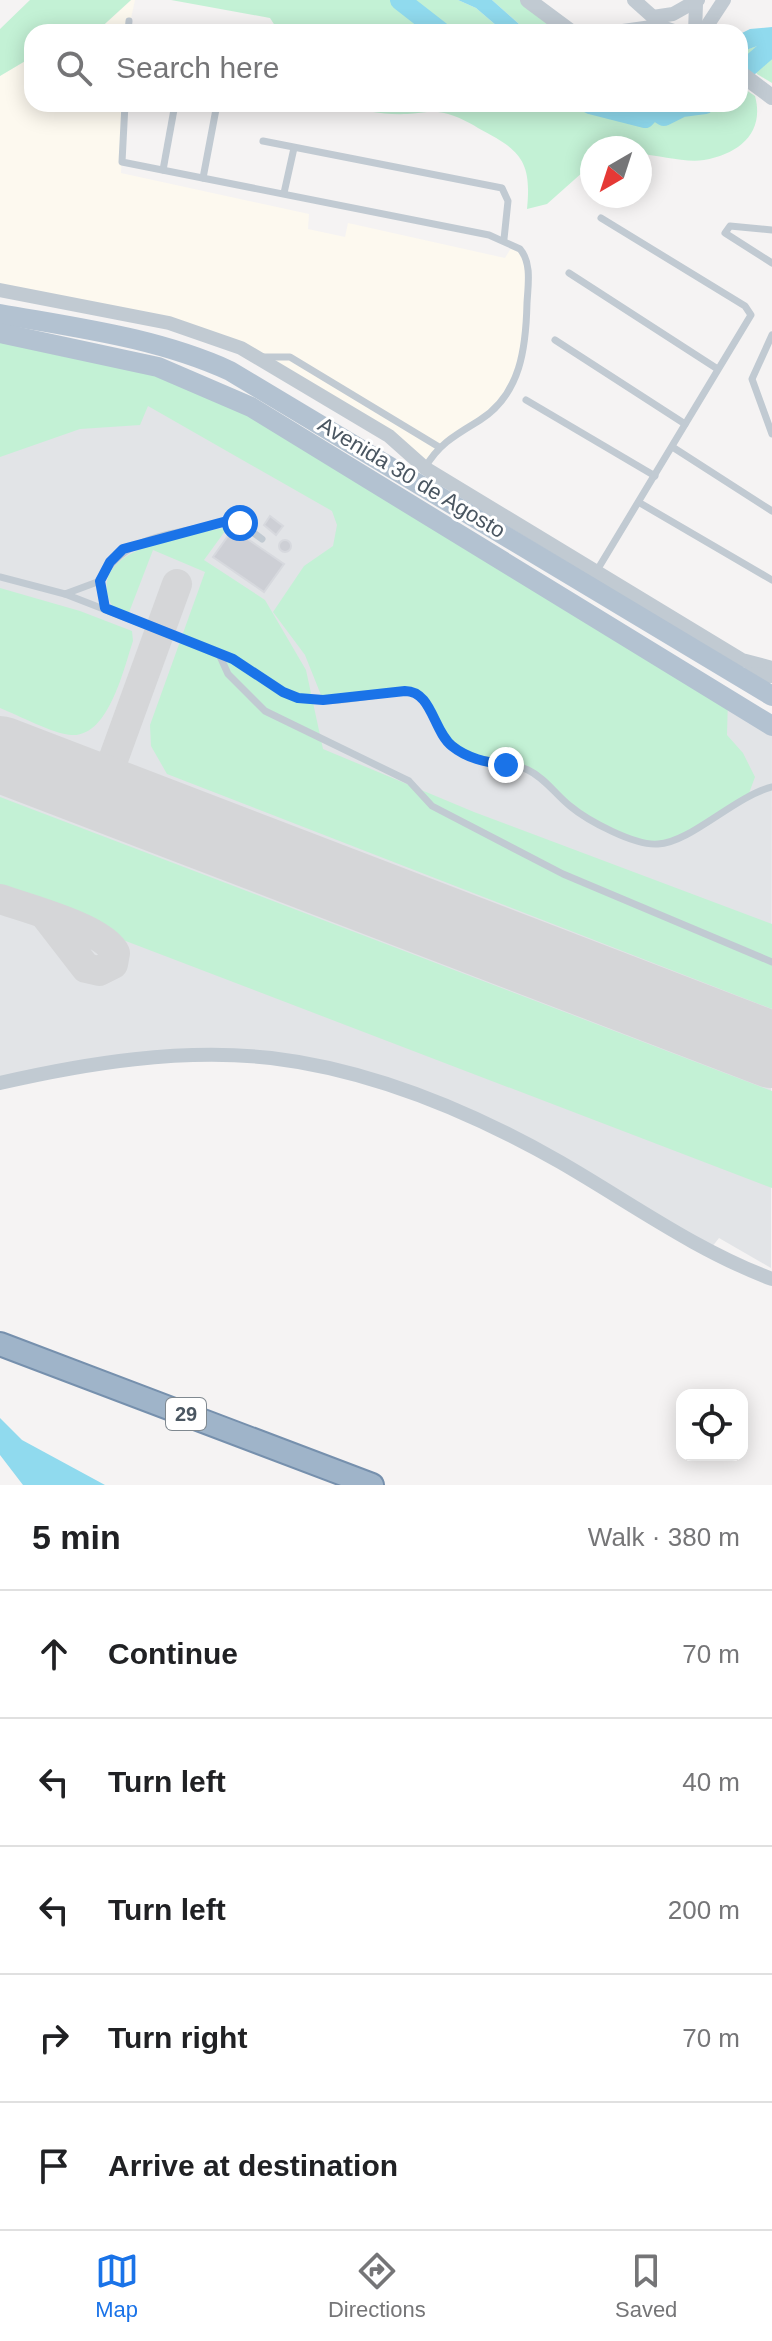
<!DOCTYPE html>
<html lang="en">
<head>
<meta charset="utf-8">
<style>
  body { margin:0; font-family:Helvetica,sans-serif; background:#f2f2f2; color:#202124 }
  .controls { position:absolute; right:24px; bottom:24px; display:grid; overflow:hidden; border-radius:16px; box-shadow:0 4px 20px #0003 }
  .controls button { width:72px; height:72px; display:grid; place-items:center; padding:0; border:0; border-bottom:2px solid #e0e0e0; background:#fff; color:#202124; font:40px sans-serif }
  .compass { position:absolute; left:580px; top:136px; width:72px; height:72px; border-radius:50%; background:#fff; box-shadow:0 4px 20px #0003; rotate:219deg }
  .stop { position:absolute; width:24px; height:24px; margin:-18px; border:6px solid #1a73e8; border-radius:50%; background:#fff }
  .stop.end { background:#1a73e8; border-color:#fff; box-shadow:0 2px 8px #0008 }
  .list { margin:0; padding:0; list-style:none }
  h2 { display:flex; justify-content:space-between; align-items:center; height:104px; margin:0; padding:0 32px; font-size:34px }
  h2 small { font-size:26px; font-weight:400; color:#757577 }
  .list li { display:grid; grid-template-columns:52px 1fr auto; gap:24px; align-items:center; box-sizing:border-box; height:128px; padding:0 32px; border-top:2px solid #e0e0e0 }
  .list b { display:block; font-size:30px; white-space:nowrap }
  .list em { font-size:26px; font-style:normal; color:#757577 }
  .icon { flex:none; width:44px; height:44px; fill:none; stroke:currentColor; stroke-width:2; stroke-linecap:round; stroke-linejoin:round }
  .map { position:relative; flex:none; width:772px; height:1485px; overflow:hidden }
  .search { position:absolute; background:#fff; box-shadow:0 4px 20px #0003; left:24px; right:24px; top:24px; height:88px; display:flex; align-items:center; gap:20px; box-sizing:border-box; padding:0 28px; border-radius:24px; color:#757577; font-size:30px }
  .sheet { height:744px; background:#fff }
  nav { display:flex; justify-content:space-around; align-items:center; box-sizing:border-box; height:112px; border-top:2px solid #e0e0e0; background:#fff; font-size:22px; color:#757577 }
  nav a { display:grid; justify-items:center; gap:4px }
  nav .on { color:#1a73e8 }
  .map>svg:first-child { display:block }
  .commercial { fill:#fdf9ef }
  .airport { fill:#e2e4e7 }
  .green { fill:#c3f1d5 }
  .water { fill:#90daee }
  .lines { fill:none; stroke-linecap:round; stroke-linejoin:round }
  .river { stroke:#90daee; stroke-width:20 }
  .taxiway { stroke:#d5d6d8; stroke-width:30 }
  .runway { stroke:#d5d6d8; stroke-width:76 }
  .building { fill:#cdcfd5; stroke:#d7d9de; stroke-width:2 }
  .trunk-casing { stroke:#7690ad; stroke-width:26 }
  .service { stroke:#c1cad2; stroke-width:7 }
  .minor { stroke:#c1cad2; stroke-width:14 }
  .tertiary { stroke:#c1cad2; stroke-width:16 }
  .primary { stroke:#b3c2d1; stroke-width:20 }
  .trunk { stroke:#9fb4c9; stroke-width:22 }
  .route { stroke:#1a73e8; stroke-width:10 }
  .labels { text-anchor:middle; stroke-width:6; stroke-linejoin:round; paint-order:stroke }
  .shield { fill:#fff; stroke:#808990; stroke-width:2 }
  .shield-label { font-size:20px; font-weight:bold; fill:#4a5661 }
  .street-label { font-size:22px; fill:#4a5661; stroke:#fff }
</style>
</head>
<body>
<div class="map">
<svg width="772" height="1485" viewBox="0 0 772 1485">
  <rect width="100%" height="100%" fill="#f5f3f3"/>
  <!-- commercial -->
  <g class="commercial">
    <path d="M131 0H135L128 32H96Z"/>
    <path d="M32 57V104H125L121 173 309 214 308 229 345 237 348 223 505 258 514 243 527 263 522 359 502 401 450 437 425 468 259 358 169 323 0 290V76Z"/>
  </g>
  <!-- airport -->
  <path class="airport" d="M0 333 128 359 772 726 771 1268 719 1238 708 1252 502 1131 330 1069 189 1057 0 1083Z"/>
  <!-- green -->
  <g class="green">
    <path d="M30 0H131L96 32 84 27 75 32H32V57L0 76V29Z"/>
    <path d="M171 0H458L476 8 504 32H279L270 18Z"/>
    <path d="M492 0H528L565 32H528Z"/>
    <path d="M772 41V83L757 74 742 51Z"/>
    <path d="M740 86 755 96C765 133 739 154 704 160 685 163 659 155 640 154V148H592V164L547 204 527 209C532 160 520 150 478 128 467 121 451 113 438 112 428 111 417 114 407 114 384 115 361 111 340 104H597L614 112 664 116 686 104H740Z"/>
    <path d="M0 333 189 378 728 698 727 735 743 753 755 777 748 796 673 841 655 845 598 824 528 770 485 762 452 746 417 693 323 700 305 655 273 612 304 566 333 546 337 525 332 511 148 406 140 425 80 429 0 457Z"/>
    <path d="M228 527 204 560 265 600 306 670 323 749 474 812 772 924V1009L167 774 151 746 150 725 205 572 153 550 128 615 112 606C81 546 194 535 228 527Z"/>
    <path d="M0 588 80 611 132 631 133 641C124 667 109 738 71 735 53 734 18 715 0 708Z"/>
    <path d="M0 797 772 1091V1188L0 893Z"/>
  </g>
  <!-- water -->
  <g class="water">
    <path d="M458 0H492L528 32H504L476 8Z"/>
    <path d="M772 27V41L740 52V34L750 29Z"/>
    <path d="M597 104H629L631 108C650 111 666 104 686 104 656 121 628 120 597 104Z"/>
    <path d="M0 1418 22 1440 105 1485H23L0 1455Z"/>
  </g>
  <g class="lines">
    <!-- river -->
    <g class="river">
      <path d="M400 0 441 32"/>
      <path d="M740 74 772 46"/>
      <path d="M590 104 645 118 653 109 664 116 682 107 705 104"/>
    </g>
    <!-- taxiway -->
    <g class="taxiway">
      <path d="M101 793 177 584"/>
      <path d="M0 899C26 908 105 929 115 953L113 964 99 971 86 968 45 915"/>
    </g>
    <!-- runway -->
    <path class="runway" d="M0 754 772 1050"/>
  </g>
  <!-- building -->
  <g class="building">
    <path d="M270 516 283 526 276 535 264 525Z"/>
    <path d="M233 529 284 564 264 592 213 557Z"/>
    <circle cx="285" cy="546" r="6"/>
  </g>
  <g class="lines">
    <!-- trunk casing -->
    <g class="trunk-casing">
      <path id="trunk" d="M0 1344 372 1485"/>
    </g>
    <!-- service -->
    <g class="service">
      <path d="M128 32 129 21"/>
      <path d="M125 104 122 162 489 235 520 249C532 263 528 285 527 303 526 347 521 394 480 420 457 434 438 444 425 468"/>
      <path d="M263 141 502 188 508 201 504 239"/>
      <path d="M163 170 175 104"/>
      <path d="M203 178 217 104"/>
      <path d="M284 193 294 148"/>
      <path d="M772 230 730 226 725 233 772 263"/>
      <path d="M569 273 716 368"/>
      <path d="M772 335 752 379 772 434"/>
      <path d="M555 340 685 424"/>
      <path d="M262 357H290L439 447"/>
      <path d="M526 400 655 476"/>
      <path d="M674 448 772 511"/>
      <path d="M640 503 772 580"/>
      <path d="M596 572 751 315 745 306 601 218"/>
      <path d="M0 577 65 594 100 581"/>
      <path d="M65 594 219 654 228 674 265 711 409 781 432 806 563 874 772 962"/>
      <path d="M105 608 100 581C125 532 179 535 227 521L240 523 262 539"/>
      <path d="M219 654C244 663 260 680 283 692 318 710 367 695 405 691 432 691 434 732 454 747 477 765 504 758 528 770 545 778 556 795 570 806 588 821 635 846 658 844 690 843 735 796 772 787"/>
    </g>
    <!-- minor -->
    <g class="minor">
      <path d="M634 0 653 17"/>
      <path d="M653 17 673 14 698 0"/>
      <path d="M695 32 696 4"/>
      <path d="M703 32 724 0"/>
      <path d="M0 290 169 323 241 348 389 436 425 468 742 660 772 668"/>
      <path d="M0 1083C87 1063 181 1048 271 1058 372 1070 472 1112 560 1162 631 1203 695 1250 772 1279"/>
    </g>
    <!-- tertiary -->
    <g class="tertiary">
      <path d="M528 0 571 32"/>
      <path d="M623 32 659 27 674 32"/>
      <path d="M740 73 772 97"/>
      <path d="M742 676 772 675"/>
    </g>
    <!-- primary -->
    <g class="primary">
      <path d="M0 314C78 328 158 338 230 371L772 696"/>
      <path d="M0 333 158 367 251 407 772 726"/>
    </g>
    <!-- trunk -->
    <use href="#trunk" class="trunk"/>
  </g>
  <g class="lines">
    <!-- route -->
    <path class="route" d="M240 523 227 521 123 549 110 562 100 581 105 608 233 659 283 692 298 698 323 700 405 691C432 691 433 731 452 746 468 759 486 762 506 765"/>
  </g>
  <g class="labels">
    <!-- shield labels -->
    <rect class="shield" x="166" y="1398" width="40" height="32" rx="6"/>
    <g class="shield-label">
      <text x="186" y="1421">29</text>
    </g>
    <!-- street labels -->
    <g class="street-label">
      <text transform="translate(412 477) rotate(31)" y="8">Avenida 30 de Agosto</text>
    </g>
  </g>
</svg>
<div class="controls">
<button><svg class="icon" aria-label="locate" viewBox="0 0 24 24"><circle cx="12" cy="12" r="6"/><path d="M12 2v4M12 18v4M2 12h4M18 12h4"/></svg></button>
</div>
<svg class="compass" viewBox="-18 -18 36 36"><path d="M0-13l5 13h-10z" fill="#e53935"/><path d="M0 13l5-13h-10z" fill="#757577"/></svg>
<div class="stop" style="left:240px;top:523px"></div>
<div class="stop end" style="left:506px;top:765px"></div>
<div class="search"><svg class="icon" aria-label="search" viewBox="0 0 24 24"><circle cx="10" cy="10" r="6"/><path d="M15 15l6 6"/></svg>Search here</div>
</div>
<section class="sheet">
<h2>5 min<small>Walk · 380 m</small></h2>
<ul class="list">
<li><svg class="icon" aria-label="ahead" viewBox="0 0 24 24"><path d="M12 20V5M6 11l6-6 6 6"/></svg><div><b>Continue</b></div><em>70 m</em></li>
<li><svg class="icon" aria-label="left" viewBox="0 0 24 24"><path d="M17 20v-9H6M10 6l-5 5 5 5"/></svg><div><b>Turn left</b></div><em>40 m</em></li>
<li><svg class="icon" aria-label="left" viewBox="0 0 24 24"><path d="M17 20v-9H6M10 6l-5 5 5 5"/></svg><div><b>Turn left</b></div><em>200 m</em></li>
<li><svg class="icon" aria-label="right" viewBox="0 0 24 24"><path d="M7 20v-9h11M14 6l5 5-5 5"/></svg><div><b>Turn right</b></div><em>70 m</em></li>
<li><svg class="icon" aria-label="arrive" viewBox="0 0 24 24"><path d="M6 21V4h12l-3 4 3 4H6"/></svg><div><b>Arrive at destination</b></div></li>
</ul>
</section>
<nav>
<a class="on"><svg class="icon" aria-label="map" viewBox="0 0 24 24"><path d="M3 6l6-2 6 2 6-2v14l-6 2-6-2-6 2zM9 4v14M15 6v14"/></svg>Map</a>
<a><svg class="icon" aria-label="directions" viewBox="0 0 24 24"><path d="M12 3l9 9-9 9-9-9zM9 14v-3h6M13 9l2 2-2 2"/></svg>Directions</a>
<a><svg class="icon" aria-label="saved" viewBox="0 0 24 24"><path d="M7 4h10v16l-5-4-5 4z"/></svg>Saved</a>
</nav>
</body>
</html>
